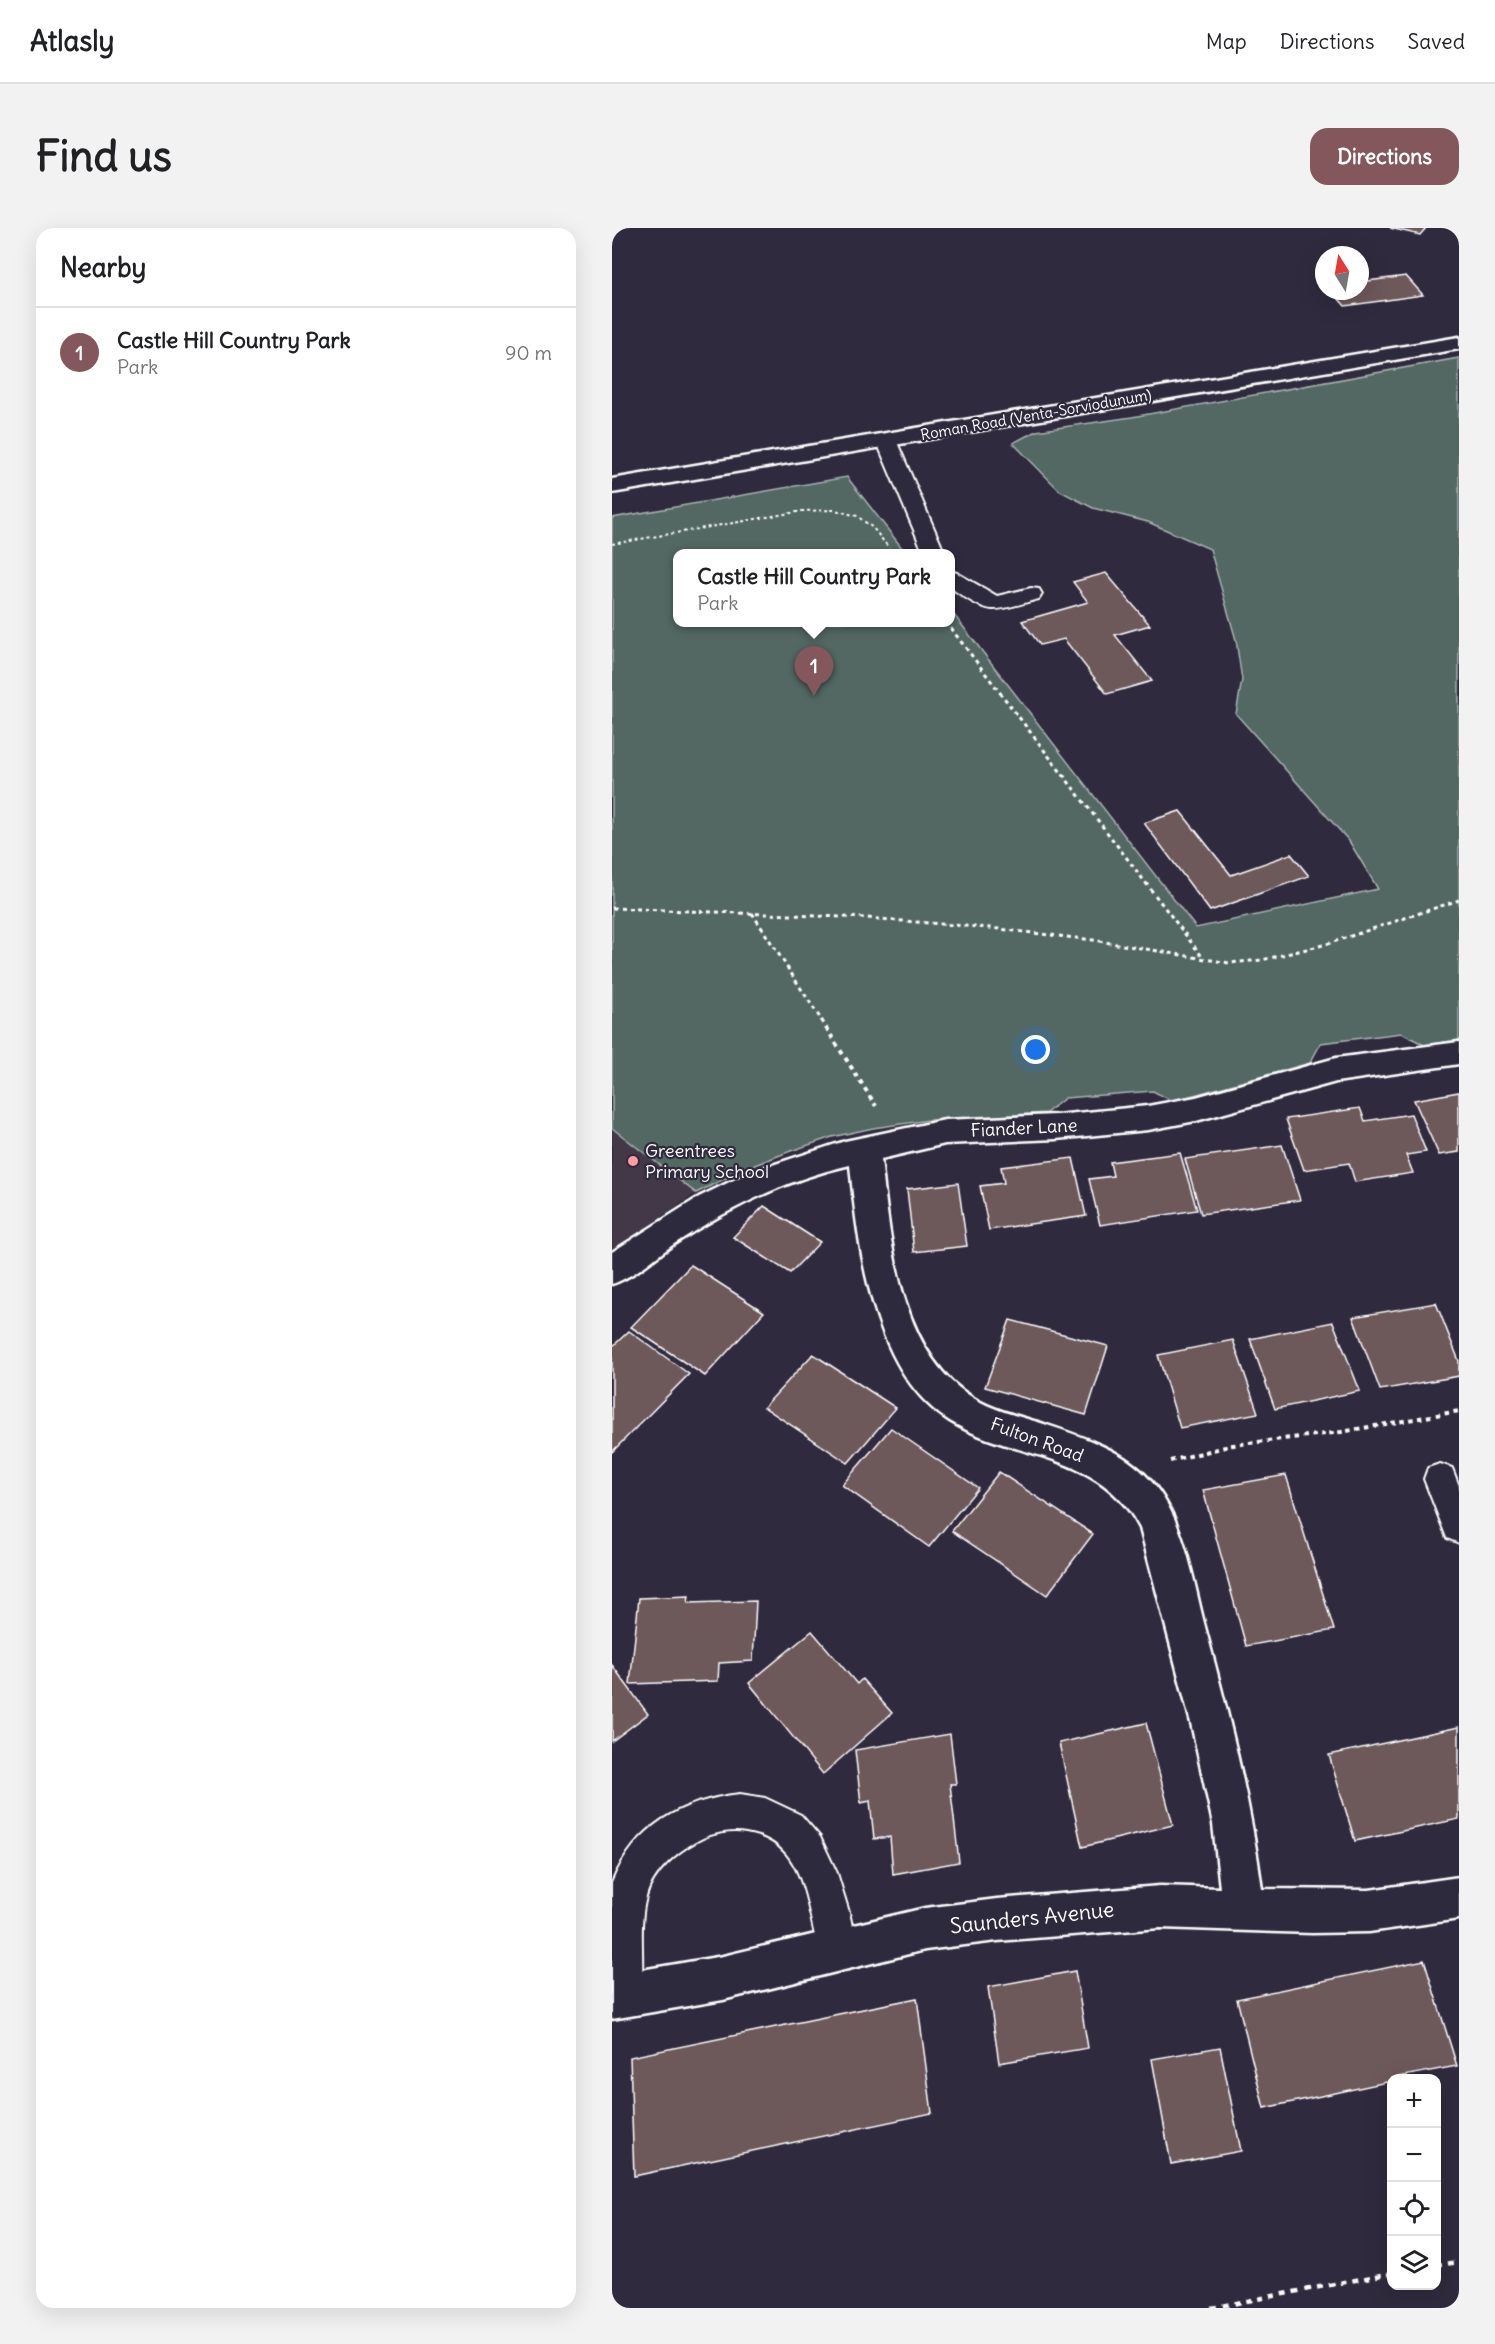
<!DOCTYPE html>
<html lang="en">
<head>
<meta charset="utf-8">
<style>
  body { margin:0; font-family:Delius,sans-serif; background:#f2f2f2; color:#202124 }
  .controls { position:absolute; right:18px; bottom:18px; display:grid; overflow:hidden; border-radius:12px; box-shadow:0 6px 24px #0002 }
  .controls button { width:54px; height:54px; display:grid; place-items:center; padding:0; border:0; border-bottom:2px solid #e0e0e0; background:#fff; color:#202124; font:30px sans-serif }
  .compass { position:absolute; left:703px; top:18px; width:54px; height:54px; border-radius:50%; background:#fff; box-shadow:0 6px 24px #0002; rotate:349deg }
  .you { position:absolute; left:424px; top:822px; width:21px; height:21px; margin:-15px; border:4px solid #fff; border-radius:50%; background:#1a73e8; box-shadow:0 0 0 9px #1a73e833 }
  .badge { display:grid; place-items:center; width:39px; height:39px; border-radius:50%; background:#84575d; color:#fff; font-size:20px; font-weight:700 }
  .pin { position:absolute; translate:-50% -50px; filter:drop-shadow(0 2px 3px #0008) }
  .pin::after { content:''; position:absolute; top:32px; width:21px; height:18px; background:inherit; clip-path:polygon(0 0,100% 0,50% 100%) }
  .popup { position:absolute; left:61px; top:321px; width:282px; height:78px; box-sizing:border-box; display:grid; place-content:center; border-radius:12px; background:#fff; filter:drop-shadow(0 2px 4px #0005); font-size:20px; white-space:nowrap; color:#757577 }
  .popup b { font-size:22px; color:#202124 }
  .popup::after { content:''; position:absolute; left:50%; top:100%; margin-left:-12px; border:12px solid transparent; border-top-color:#fff }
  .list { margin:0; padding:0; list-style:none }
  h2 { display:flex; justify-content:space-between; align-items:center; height:78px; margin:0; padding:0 24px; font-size:26px }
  h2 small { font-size:20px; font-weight:400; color:#757577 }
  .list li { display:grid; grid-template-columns:39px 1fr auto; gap:18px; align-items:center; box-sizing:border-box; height:90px; padding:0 24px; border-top:2px solid #e0e0e0 }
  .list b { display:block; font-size:22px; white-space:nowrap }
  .list p { margin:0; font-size:20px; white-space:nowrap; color:#757577 }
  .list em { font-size:20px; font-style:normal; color:#757577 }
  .icon { flex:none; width:33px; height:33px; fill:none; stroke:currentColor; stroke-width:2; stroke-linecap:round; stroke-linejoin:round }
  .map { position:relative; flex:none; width:847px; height:2080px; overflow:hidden; border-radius:18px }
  header { display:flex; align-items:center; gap:36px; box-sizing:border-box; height:84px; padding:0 30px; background:#fff; border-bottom:2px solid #e0e0e0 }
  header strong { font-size:28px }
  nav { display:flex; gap:33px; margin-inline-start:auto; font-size:21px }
  .intro { display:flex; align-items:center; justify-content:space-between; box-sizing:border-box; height:144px; padding:0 36px }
  h1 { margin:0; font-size:42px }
  .button { padding:15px 27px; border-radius:18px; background:#84575d; color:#fff; font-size:21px; font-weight:700 }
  main { display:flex; gap:36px; padding:0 36px }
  aside { flex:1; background:#fff; border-radius:18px; box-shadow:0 6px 24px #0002 }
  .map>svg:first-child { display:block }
  .built { fill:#423846 }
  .green { fill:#536863; stroke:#a9b4b1; stroke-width:1.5 }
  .building { fill:#6d595a; stroke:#fff; stroke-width:1.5 }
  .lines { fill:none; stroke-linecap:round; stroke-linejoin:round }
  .lane-casing { stroke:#fff; stroke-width:4 }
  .street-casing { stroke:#fff; stroke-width:5 }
  .path-far3 { stroke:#fff; stroke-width:2; stroke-dasharray:3 3; stroke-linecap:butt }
  .path-far2 { stroke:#fff; stroke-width:3; stroke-dasharray:4 4; stroke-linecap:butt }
  .path-far1 { stroke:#fff; stroke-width:4; stroke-dasharray:4.5 4.5; stroke-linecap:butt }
  .path { stroke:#fff; stroke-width:4.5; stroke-dasharray:6 6; stroke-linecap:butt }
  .lane { fill:#2f2a3d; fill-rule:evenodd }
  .street { fill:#2f2a3d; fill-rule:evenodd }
  .poi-dot { fill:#ff9aa2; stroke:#2f2a3d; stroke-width:2 }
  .labels { text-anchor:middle; stroke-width:4.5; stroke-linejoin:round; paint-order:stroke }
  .far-street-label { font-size:15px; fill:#fff; stroke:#2f2a3d }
  .street-label { font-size:18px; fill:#fff; stroke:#2f2a3d }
  .poi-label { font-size:18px; fill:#fff; stroke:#2f2a3d; text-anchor:start }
  .near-street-label { font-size:21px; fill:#fff; stroke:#2f2a3d }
</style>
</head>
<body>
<header>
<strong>Atlasly</strong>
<nav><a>Map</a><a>Directions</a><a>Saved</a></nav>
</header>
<div class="intro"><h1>Find us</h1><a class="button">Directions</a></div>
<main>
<aside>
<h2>Nearby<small></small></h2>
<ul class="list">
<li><span class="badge">1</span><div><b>Castle Hill Country Park</b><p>Park</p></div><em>90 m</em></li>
</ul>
</aside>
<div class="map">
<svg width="847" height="2080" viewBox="0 0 847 2080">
  <rect width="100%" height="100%" fill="#2f2a3d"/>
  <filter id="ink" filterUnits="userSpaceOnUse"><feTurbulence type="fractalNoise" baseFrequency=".0167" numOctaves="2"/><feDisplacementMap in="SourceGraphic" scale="12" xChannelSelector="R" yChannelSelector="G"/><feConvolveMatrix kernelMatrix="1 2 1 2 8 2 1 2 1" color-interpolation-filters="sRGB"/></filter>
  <g filter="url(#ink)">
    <!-- built -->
    <path class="built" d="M0 900 84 965 0 1023Z"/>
    <!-- green -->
    <path class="green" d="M847 130V812L812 817 790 805 709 815 698 835 560 873 541 863 453 870 434 885 317 892 261 900 220 909 176 924 130 942 84 965 0 900V290L235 249 294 325 65 326V394H338L339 383 584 700 766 661 737 613 624 486 630 452 624 412 598 321 536 294 481 280 448 263 401 215 424 203 520 189Z"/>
    <!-- building -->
    <g class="building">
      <path d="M778 0H814L808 7Z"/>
      <path d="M794 48 811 67 733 78 720 63H748V54Z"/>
      <path d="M494 345 538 397 503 407 540 453 495 466 452 411 428 417 410 393 476 374 461 354Z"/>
      <path d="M568 583 619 647 679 626 697 648 598 683 532 595Z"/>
      <path d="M847 864V924L827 927 802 872Z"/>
      <path d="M748 880 753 893 799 886 814 924 794 927 801 945 743 954 737 935 692 942 674 891Z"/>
      <path d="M670 917 688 972 589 986 573 931Z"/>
      <path d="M568 925 585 982 488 997 477 951 501 948 498 934Z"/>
      <path d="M461 930 474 988 377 1002 368 958 392 955 389 939Z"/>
      <path d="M346 955 355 1018 302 1024 295 961Z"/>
      <path d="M152 978 208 1014 178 1045 121 1009Z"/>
      <path d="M79 1037 152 1084 93 1148 19 1099Z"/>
      <path d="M824 1075 847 1133V1148L768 1162 741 1089Z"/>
      <path d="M398 1092 496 1118 474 1187 373 1159Z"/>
      <path d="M721 1094 748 1163 663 1181 638 1111Z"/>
      <path d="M17 1103 77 1146 0 1224V1119Z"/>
      <path d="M621 1112 646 1185 568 1200 546 1127Z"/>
      <path d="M201 1126 284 1180 236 1235 152 1179Z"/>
      <path d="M279 1200 366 1260 317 1319 230 1257Z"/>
      <path d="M387 1244 481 1306 435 1367 340 1303Z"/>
      <path d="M674 1247 722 1402 634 1418 591 1262Z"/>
      <path d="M77 1368 76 1375 144 1373 141 1433 107 1435 106 1453 18 1456 27 1370Z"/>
      <path d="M200 1403 245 1456 250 1451 280 1485 211 1546 137 1455Z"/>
      <path d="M0 1437 36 1486 0 1513Z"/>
      <path d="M534 1495 561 1597 470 1619 447 1515Z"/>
      <path d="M847 1499V1591L743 1613 717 1527Z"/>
      <path d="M338 1506 344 1556H338L347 1634 281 1646 278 1609 262 1611 258 1573 249 1575 243 1522Z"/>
      <path d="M812 1732 845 1838 780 1850V1853L652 1880 625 1771Z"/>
      <path d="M463 1743 476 1820 387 1835 376 1759Z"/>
      <path d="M305 1770 320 1885 22 1948 18 1829Z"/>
      <path d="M608 1819 629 1923 559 1936 540 1831Z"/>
    </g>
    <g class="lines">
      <!-- lane casing -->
      <g class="lane-casing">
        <g id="lane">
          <path d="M274 206 281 208 284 212 333 326H312L264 212 267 208Z"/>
          <path d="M338 343 345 345 385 368 419 360 427 361 430 366 427 371C413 374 394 382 380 381 367 380 349 367 338 359Z"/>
          <path d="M828 1236 840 1240 847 1258V1315L835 1310 812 1251 816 1240Z"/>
          <path d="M128 1566 153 1570 189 1587 208 1609 225 1645 237 1684 245 1722 240 1736 226 1741 212 1736C192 1688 200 1614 134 1604 119 1601 99 1605 85 1613 64 1624 40 1645 34 1669 24 1705 37 1751 24 1782L10 1788 0 1784V1655C24 1598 68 1573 128 1566Z"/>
        </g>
      </g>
      <!-- street casing -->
      <g class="street-casing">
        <g id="street">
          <path d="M847 109V121L0 265V251Z"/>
          <path d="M847 814V836L724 854 584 893 536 902 444 911 333 916 269 931C278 1010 286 1126 363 1171 385 1184 411 1189 435 1197 471 1209 513 1223 538 1252 572 1290 580 1348 592 1395 616 1484 638 1571 650 1661L757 1662 847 1649V1691L757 1704 700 1705 548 1700 385 1713 313 1722 111 1772 0 1791V1747L111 1728 313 1680 385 1671 548 1658 608 1660 601 1596 579 1495 528 1300C488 1222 403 1233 338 1193 261 1146 246 1019 238 937 175 951 115 981 62 1016 42 1030 23 1048 0 1056V1024L87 969 136 945 233 913 333 892 444 887 536 878 584 869 724 830Z"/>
        </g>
      </g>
      <!-- path-far3 -->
      <path class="path-far3" d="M0 316 190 283 223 282 245 288 261 300 277 320"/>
      <!-- path-far2 -->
      <g class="path-far2">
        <path d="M334 394 592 731"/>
        <path d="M0 680 255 690 378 700 481 712 617 735 650 732 715 716 847 672"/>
        <path d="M140 685 210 793"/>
      </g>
      <!-- path-far1 -->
      <g class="path-far1">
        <path d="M209 792 264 878"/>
        <path d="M558 1233 621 1217 729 1204 847 1183"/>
      </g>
      <!-- path -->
      <g class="path">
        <path d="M824 2037 847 2034"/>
        <path d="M599 2080 780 2045"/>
      </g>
      <!-- lane -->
      <use href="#lane" class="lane"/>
      <!-- street -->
      <use href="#street" class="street"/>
    </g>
  </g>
  <!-- markers -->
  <circle class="poi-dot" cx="21" cy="933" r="6"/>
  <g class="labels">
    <!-- far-street labels -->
    <g class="far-street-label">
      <text transform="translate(424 187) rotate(-10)" y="5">Roman Road (Venta-Sorviodunum)</text>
    </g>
    <!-- street labels -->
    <g class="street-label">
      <text transform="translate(412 900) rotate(-3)" y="6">Fiander Lane</text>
      <text transform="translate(425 1212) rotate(20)" y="6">Fulton Road</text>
    </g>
    <!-- poi labels -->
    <g class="poi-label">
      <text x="33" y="929">Greentrees<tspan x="33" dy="21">Primary School</tspan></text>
    </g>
    <!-- near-street labels -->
    <g class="near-street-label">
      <text transform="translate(420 1690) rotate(-6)" y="7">Saunders Avenue</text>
    </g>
  </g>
</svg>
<div class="controls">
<button>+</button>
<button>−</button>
<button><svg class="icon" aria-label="locate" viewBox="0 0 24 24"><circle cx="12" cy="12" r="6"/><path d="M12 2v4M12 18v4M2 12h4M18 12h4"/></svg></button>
<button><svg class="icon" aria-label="layers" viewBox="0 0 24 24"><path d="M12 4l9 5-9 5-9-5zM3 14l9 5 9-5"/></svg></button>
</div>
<svg class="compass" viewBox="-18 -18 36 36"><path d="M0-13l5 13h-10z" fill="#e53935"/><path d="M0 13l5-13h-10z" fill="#757577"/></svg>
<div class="you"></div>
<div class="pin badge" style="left:202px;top:468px">1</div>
<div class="popup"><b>Castle Hill Country Park</b>Park</div>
</div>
</main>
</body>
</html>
